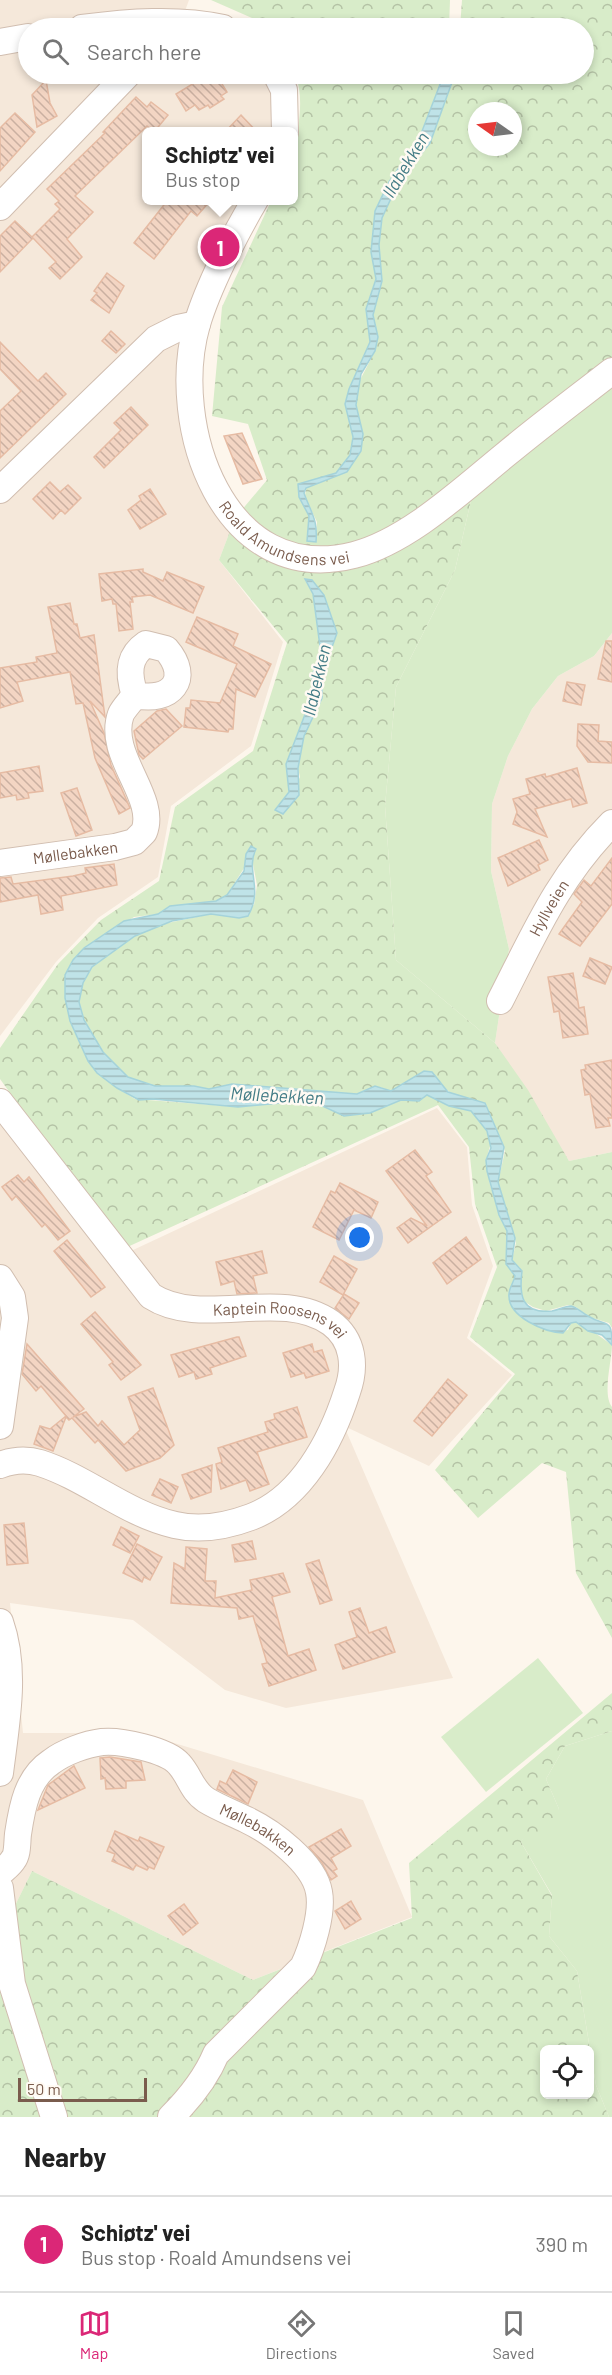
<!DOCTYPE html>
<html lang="en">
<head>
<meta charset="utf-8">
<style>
  body { margin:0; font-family:Barlow,sans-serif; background:#f2f2f2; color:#222 }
  .controls { position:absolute; right:18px; bottom:18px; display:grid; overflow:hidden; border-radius:9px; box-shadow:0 3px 9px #0003 }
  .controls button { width:54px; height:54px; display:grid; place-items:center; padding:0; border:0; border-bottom:2px solid #e0e0e0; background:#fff; color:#222; font:30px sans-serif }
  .compass { position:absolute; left:468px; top:102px; width:54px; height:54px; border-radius:50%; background:#fff; box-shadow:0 3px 9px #0003; rotate:284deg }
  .scale { position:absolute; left:18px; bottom:15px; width:129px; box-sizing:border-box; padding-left:6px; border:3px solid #7a5c4d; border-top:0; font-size:16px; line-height:21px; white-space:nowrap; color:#7a5c4d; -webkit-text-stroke:4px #fffaf3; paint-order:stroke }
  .you { position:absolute; left:360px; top:1238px; width:21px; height:21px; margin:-15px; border:4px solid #fff; border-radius:50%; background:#1a73e8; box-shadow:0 0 0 9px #1a73e833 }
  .badge { display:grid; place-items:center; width:39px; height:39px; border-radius:50%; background:#db2777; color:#fff; font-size:20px; font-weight:700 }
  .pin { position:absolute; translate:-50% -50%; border:3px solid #fff; box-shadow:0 2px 6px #0006 }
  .popup { position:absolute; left:142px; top:127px; width:156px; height:78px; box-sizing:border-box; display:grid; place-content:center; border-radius:9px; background:#fff; filter:drop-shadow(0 2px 4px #0005); font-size:20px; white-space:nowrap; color:#767676 }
  .popup b { font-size:22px; color:#222 }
  .popup::after { content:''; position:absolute; left:50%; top:100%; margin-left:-12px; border:12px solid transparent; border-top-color:#fff }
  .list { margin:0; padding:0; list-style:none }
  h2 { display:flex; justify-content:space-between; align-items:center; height:78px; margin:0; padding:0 24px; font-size:26px }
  h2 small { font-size:20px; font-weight:400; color:#767676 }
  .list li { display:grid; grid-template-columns:39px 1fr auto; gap:18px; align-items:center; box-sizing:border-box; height:96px; padding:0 24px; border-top:2px solid #e0e0e0 }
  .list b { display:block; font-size:22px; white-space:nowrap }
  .list p { margin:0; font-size:20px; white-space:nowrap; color:#767676 }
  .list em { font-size:20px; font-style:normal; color:#767676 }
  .icon { flex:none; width:33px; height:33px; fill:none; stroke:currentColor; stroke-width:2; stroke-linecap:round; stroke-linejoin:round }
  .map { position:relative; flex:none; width:612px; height:2117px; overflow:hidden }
  .search { position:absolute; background:#fff; box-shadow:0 3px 9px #0003; left:18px; right:18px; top:18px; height:66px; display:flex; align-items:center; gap:15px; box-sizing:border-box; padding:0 21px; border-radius:33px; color:#767676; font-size:22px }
  .sheet { height:174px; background:#fff }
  nav { display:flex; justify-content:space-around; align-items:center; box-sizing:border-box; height:84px; border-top:2px solid #e0e0e0; background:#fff; font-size:16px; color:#767676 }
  nav a { display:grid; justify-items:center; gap:3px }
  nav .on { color:#db2777 }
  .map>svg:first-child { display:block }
  .residential { fill:#f5e8da }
  .green { fill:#d8ecc9 }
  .forest { fill:url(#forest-crowns); fill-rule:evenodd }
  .water { fill:url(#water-rules); stroke:#a5d3da; stroke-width:1.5 }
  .building { fill:url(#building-back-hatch); stroke:#e6bba3; stroke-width:1.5 }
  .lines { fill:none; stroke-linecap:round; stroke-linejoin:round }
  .minor-casing { stroke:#d1beb0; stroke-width:28 }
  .minor { stroke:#fff; stroke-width:26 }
  .labels { text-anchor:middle; stroke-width:5; stroke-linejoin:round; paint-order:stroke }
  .street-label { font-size:16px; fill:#7a5c4d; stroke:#fffaf3 }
  .water-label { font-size:18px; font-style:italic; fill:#437c86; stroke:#fffaf3 }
</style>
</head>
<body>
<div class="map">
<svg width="612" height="2117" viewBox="0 0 612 2117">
  <defs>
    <pattern id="forest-crowns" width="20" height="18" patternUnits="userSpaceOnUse" patternTransform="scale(1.5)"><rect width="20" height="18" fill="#d8ecc9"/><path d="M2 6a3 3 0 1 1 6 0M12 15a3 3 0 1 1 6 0" fill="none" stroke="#b4c2a5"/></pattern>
    <pattern id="water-rules" width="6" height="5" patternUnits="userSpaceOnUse" patternTransform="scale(1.5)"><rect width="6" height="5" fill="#bfe3e8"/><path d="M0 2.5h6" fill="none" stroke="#a0bbbe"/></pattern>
    <pattern id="building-back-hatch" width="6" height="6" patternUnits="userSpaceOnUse" patternTransform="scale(1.5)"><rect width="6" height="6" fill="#f3d5c3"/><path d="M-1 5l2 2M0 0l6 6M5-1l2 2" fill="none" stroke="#cab0a1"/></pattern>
  </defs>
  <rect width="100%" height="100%" fill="#fdf6ec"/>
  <!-- residential -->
  <g class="residential">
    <path d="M0 0H189L182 19 232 28H28V74H280L283 131 146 132V200L249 201 189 389 235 518 219 560 283 642 251 746 171 806 158 877 98 918 56 962 0 1036Z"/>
    <path d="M612 633V1152L569 1161 495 1043 509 949 491 871 492 804 508 756 532 709 558 676 594 656Z"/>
    <path d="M0 1097 116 1258 437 1108 467 1147 472 1205 493 1266 467 1338 512 1375 429 1466 344 1426 453 1678 286 1708 225 1690 133 1620 10 1603 23 1733H141L363 1800 412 1917 253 1980 32 1871 0 1936Z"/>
  </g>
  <!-- green -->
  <g class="green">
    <path d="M612 375V633L594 656 558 676 532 709 508 756 492 804 491 871 509 949 495 1043 396 960 385 806 396 687 455 570 475 483Z"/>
    <path d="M538 1658 583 1713 486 1792 441 1737Z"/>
    <path d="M612 1731V2117H609L596 2085 577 1971 549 1936 552 1895 521 1842 525 1835 559 1809 546 1779 565 1746Z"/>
  </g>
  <!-- forest -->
  <g class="forest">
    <path d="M211 0H450L449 28H275Z"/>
    <path d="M462 0H612V375L475 483 455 570 396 687 385 806 396 960 495 1043 528 1090 569 1161 612 1152V1328L609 1323 589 1317 576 1307 568 1305 546 1311 533 1307 522 1300 520 1268 512 1260 516 1243 498 1182 505 1151 485 1103 452 1094 424 1071 391 1091 380 1087 357 1094 232 1084 209 1089 194 1086H155L128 1077 103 1052 84 1020 79 1002 83 983 92 967 135 936 163 924 211 914 231 917 254 905 257 885 252 859 256 849 227 895 216 901 170 906 158 914 134 917 84 948 70 1021 88 1061 117 1088 135 1099 238 1107 302 1101 316 1103 344 1116 370 1113 401 1100 419 1101 427 1095 471 1111 487 1131 491 1143 486 1160 490 1185 507 1231 506 1264 515 1276 510 1290 516 1311C532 1323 547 1333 568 1330L571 1323H581L612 1345C612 1361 602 1394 612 1407V1638L576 1573 566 1472 542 1463 478 1518 435 1470 515 1374 470 1337 497 1267 475 1204 469 1147 438 1105 123 1249 0 1079V1048L58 964 101 920 159 881 175 807 253 751 287 643 219 560 235 518 267 480 248 424 212 416 222 307 271 201 294 200C294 185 291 167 294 153 298 128 305 98 295 74H444L419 139 389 182 375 211 372 240 376 279 369 319 370 342 349 389 345 404 353 437 350 455 336 473 299 484 309 516 307 541 315 542 317 522 305 497 306 488 347 472 363 434 356 405 359 382 375 351 378 337 373 315 382 281 379 245 382 218 399 181 430 143 455 74H584V28H460ZM477 111H513V147H477ZM305 580H312L324 595 337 633 322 675 323 691 304 736 298 768 300 777 283 814 280 803 289 792 287 764 312 696V675L321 654 313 594Z"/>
    <path d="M612 1693V1731L565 1746 546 1779 559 1809 551 1829 526 1835 521 1842 552 1896 549 1936 577 1971 596 2085 609 2117H0V1936L32 1871 253 1980 412 1918 409 1863ZM544 2050H590V2094H544Z"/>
  </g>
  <!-- water -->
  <g class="water">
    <path d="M444 74H455L430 143 399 181 382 218 379 245 382 281 373 315 378 337 375 351 361 374 356 405 363 434 361 451 347 472 306 488 304 493C311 513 318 519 316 542L307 541 309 516 299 497 298 484 336 473 350 455 353 437 345 404 349 389 370 342 366 309 376 279 371 252 375 211 389 182 419 139Z"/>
    <path d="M305 579 312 580 324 595 337 633 322 675V698L304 736 298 768 299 795 283 814 275 810 289 792 286 764 312 696V675L321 654 313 594Z"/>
    <path d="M251 846 256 849C245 871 264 888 248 916L239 918 211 914 172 921 135 936 92 967 83 983 79 1002 84 1020 103 1052 128 1077 155 1086H194L209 1089 232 1084 357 1094 375 1086 391 1091 424 1071 432 1072 448 1092 485 1103 504 1147 498 1182 515 1238 512 1260 522 1271C519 1295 521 1314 552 1311 559 1310 564 1306 571 1306 578 1308 581 1312 588 1316 607 1328 612 1316 612 1345L602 1335 588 1331 576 1322 571 1323 563 1333C545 1332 507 1317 509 1294 509 1288 514 1282 515 1276L506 1264 507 1231 499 1215 487 1171 486 1160 491 1148 487 1131 471 1111 449 1106 427 1095 419 1101 401 1100 370 1113 344 1116 316 1103 302 1101 238 1107 153 1099 139 1100 117 1088 97 1073 88 1061 70 1021 65 998V975L73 960 84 948 124 921 158 914 170 906 216 901 227 895 244 871 246 854Z"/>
  </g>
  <!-- building -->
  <g class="building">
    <path d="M209 74H216L227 92 221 96 224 99 210 108 208 105 199 110 195 105 186 111 176 94Z"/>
    <path d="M46 80 50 103 57 116 37 127 32 95Z"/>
    <path d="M136 97 147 107 151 102 168 115 154 132 147 126 75 196 93 212 67 239 82 257 60 279 49 268 56 262 33 238 0 272V236L15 221 32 237 60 209 55 204 59 201 47 189 105 133 103 132Z"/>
    <path d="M15 113 35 132 0 171V128Z"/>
    <path d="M241 115 257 132H225Z"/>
    <path d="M167 201H210L197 216 191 211 154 259 134 243Z"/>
    <path d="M107 273 124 286 109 313 91 300 97 293 94 291Z"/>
    <path d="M111 331 125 344 116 353 102 341Z"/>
    <path d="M0 342 38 381 46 373 66 394 0 458V411L21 391 0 369Z"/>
    <path d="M131 407 148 425 104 468 94 457 121 430 114 423Z"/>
    <path d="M242 433 262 479 243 484 224 436Z"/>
    <path d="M50 482 60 492 68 485 81 498 65 514 61 510 53 519 33 499Z"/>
    <path d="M150 489 166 514 140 529 128 510 141 500 139 496Z"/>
    <path d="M143 569V572L163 581 167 572 204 587 193 613 150 595 132 597 133 602H130L133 629 119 631 116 604H113L112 599 102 601 99 574Z"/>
    <path d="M70 603 74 624H77L80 638 94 635 105 717 90 701 104 733 111 765 130 808 119 814 95 758 83 703 76 704 70 672 17 682 23 701 0 708V668L37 662 36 657 57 653 48 607Z"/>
    <path d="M197 617 238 634 233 646 271 664 255 697 236 689 233 729H229L228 732 184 727 186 708H190L191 700 220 703 237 664 186 642Z"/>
    <path d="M606 641H612V682L598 679Z"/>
    <path d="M567 682 585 685 581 705 563 701Z"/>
    <path d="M166 709 182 726 143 759 139 755 134 731 157 711Z"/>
    <path d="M578 724 599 725 598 741 612 742V763L588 762 577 746Z"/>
    <path d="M39 766 43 791 28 793 29 798 17 800 16 795 0 798V773Z"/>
    <path d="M577 768 587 803 573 807 571 799 535 809 547 837 513 824 517 812 513 799 530 794 526 779 545 774 546 777Z"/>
    <path d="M77 788 92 830 76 836 61 793Z"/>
    <path d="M539 840 548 860 538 865 540 870 508 886 498 858Z"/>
    <path d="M612 858V904L580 946 559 934 582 902 574 894 584 880 591 886Z"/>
    <path d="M114 864 117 885 61 896 63 910 41 914 38 895 0 902V878L11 877 13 884 73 876 86 873 85 868Z"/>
    <path d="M590 958 612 967 605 984 583 976Z"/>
    <path d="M573 973 579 1008 584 1007 588 1034 563 1038 559 1011 554 1012 548 977Z"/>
    <path d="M612 1060V1118H608L610 1126 596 1128 590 1094 585 1095 581 1070 586 1069 585 1065Z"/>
    <path d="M415 1150 432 1172 426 1176 451 1212 408 1243 397 1228 411 1218 427 1226 386 1171Z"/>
    <path d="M18 1175 24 1182 29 1177 70 1231 58 1240 45 1224 42 1227 16 1196 12 1200 2 1187Z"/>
    <path d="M340 1183 378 1202 371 1218 354 1210 339 1240 313 1227 331 1191 335 1193Z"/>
    <path d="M466 1237 481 1259 447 1284 433 1263Z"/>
    <path d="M67 1240 105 1287 91 1297 54 1251Z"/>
    <path d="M262 1251 267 1273 253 1276 257 1293 237 1294 234 1281 221 1285 216 1262Z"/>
    <path d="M334 1256 357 1269 343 1295 320 1282Z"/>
    <path d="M344 1294 359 1303 349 1319 335 1308Z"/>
    <path d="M95 1312 141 1365 121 1380 109 1365 113 1362 81 1324Z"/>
    <path d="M237 1337H239L246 1356 210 1368 212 1374 196 1379 194 1372 179 1377 171 1355Z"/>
    <path d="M27 1344 84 1409 73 1417 86 1412 98 1426 102 1421 124 1445 140 1430 128 1397 153 1388 174 1445 160 1458 126 1471 98 1440 95 1443 72 1418 69 1420 66 1417 53 1451 34 1444 40 1426 50 1429 66 1416 41 1386 36 1391 22 1374Z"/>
    <path d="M312 1344 314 1352 322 1350 329 1371 306 1378 304 1373 291 1377 283 1353Z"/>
    <path d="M448 1379 467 1395 432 1436 414 1421Z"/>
    <path d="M297 1407 307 1437 257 1452 269 1484 250 1491 246 1480 221 1489 216 1464 222 1462 218 1448 268 1432 265 1422 275 1419 274 1414Z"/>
    <path d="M212 1465 211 1492 191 1499 182 1475Z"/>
    <path d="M160 1479 178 1487 171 1503 152 1495Z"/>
    <path d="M24 1523 28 1563 7 1565 4 1525Z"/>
    <path d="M121 1527 139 1536 130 1553 113 1545Z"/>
    <path d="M252 1541 256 1559 235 1562 232 1545Z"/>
    <path d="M137 1544 162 1557 150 1580 144 1577 142 1582 123 1573Z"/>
    <path d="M186 1547 207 1549 205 1581H216L215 1598 252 1590 250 1580 283 1573 290 1592 272 1597 288 1656 309 1649 316 1670 269 1686 262 1664 267 1663 253 1616 239 1619 237 1608 171 1603 174 1563 185 1569Z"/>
    <path d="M319 1560 332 1600 320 1604 306 1564Z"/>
    <path d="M360 1608 369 1633 386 1627 395 1652 343 1669 335 1645 357 1637 349 1612Z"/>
    <path d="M110 1757 141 1762 145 1780 126 1781V1788L106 1789 105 1778 101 1779 100 1758Z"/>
    <path d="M74 1766 85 1788 38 1810 48 1785Z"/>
    <path d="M233 1770 257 1782 248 1804 217 1789 220 1781 226 1784Z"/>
    <path d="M341 1829 351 1846 331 1858 337 1869 333 1871 337 1876 331 1880 322 1863 309 1847Z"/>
    <path d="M115 1831 138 1841 140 1837 164 1847 154 1869 149 1867 147 1870 136 1865 133 1870 112 1861 115 1854 107 1851Z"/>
    <path d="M351 1901 361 1919 345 1929 335 1911Z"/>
    <path d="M184 1904 198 1923 183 1935 168 1916Z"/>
  </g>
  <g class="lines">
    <!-- minor casing -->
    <g class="minor-casing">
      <g id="minor">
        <path d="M82 28C128 22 178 18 223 28"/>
        <path d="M0 42 28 37"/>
        <path d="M276 74 284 90 285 132"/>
        <path id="s1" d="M255 200C235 234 208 287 197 324 168 425 223 588 354 555 408 541 462 490 505 455 540 426 576 399 612 371"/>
        <path d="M0 207 128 74"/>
        <path d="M0 490 156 339 178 328 197 324"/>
        <path d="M146 644 166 649C192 679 171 703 135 695 128 675 127 657 146 644Z"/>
        <path id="s2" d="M0 863 115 847 134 842 144 832C158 797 106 755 121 714 124 708 131 701 135 695"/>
        <path id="s3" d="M500 1001C534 935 558 877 612 823"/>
        <path id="s4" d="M0 1102 151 1296C202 1329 280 1287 331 1323 354 1340 356 1367 347 1392 331 1442 301 1498 251 1517 227 1526 201 1531 175 1525 126 1514 87 1478 40 1463 27 1459 13 1460 0 1465"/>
        <path d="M0 1278 12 1297 15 1318 0 1426"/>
        <path d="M0 1622C17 1670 6 1724 0 1773"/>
        <path id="s5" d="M0 1873C4 1869 10 1865 13 1860 18 1854 17 1842 18 1834 22 1807 27 1778 51 1762 64 1752 86 1744 102 1742 120 1740 167 1750 179 1764 190 1776 192 1791 206 1800 219 1808 233 1813 247 1820 272 1832 314 1863 319 1892 323 1913 312 1948 303 1967L216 2054C206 2078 189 2099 171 2117"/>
        <path d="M0 1888 12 1984 54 2117"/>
      </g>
    </g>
    <!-- minor -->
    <use href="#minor" class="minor"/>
  </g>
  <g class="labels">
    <!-- street labels -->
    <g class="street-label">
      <text dy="6" stroke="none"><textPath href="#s1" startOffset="396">Roald Amundsens vei</textPath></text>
      <text dy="6" stroke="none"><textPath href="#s2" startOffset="76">Møllebakken</textPath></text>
      <text dy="6" stroke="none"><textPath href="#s3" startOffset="105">Hyllveien</textPath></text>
      <text dy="6" stroke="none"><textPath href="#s4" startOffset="380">Kaptein Roosens vei</textPath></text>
      <text dy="6" stroke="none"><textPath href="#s5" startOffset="369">Møllebakken</textPath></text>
    </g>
    <!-- water labels -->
    <g class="water-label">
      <text transform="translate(406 165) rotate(-59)" y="6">Ilabekken</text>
      <text transform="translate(317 680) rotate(-77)" y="6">Ilabekken</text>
      <text transform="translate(277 1096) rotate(3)" y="6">Møllebekken</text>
    </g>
  </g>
</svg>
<div class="controls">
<button><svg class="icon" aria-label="locate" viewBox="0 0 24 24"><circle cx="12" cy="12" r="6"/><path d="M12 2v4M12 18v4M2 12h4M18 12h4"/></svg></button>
</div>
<svg class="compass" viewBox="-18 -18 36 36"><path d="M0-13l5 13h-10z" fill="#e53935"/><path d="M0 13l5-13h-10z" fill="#767676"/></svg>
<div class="scale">50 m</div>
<div class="you"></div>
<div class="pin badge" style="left:220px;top:247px">1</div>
<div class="popup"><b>Schiøtz' vei</b>Bus stop</div>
<div class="search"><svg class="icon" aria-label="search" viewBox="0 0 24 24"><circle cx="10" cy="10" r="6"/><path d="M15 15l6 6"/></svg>Search here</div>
</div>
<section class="sheet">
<h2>Nearby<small></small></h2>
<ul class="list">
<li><span class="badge">1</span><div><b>Schiøtz' vei</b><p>Bus stop · Roald Amundsens vei</p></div><em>390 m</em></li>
</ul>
</section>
<nav>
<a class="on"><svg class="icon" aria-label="map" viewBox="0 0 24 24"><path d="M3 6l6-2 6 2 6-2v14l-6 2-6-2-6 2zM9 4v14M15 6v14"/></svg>Map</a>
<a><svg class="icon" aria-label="directions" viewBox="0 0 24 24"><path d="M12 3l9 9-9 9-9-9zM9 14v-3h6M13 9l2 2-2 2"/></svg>Directions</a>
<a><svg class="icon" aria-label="saved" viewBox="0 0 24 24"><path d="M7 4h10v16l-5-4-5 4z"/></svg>Saved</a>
</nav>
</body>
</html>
